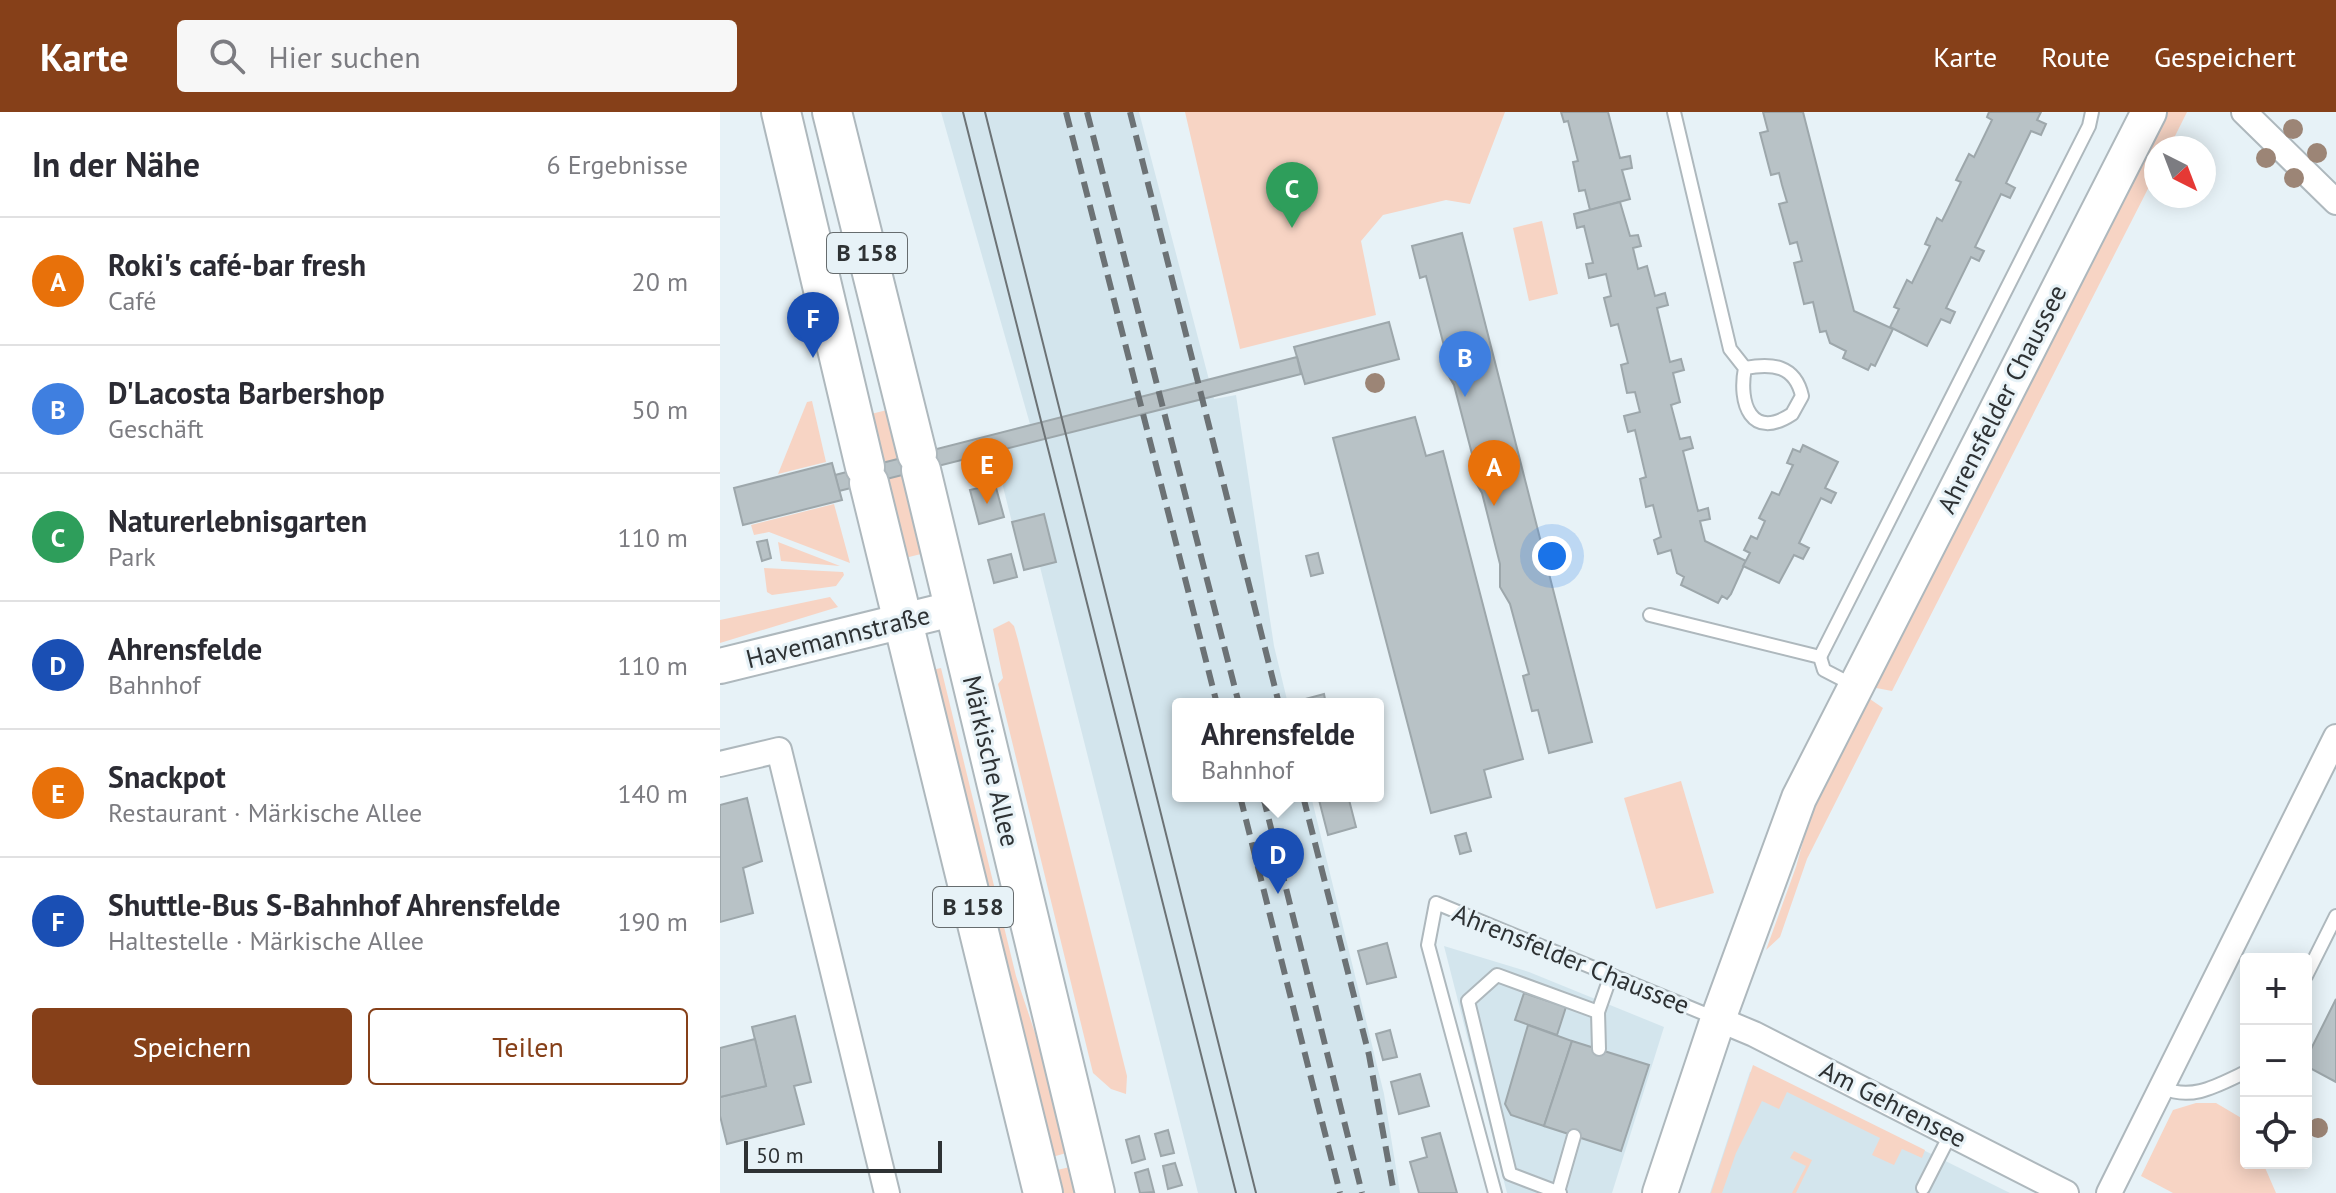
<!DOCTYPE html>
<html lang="de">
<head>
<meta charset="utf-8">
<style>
  body { margin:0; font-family:"PT Sans",sans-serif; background:#f7f7f7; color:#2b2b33 }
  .controls { position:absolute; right:24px; bottom:24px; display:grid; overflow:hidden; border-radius:8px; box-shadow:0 4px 20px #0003 }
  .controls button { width:72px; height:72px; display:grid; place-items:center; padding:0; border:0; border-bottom:2px solid #e1e1e2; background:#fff; color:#2b2b33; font:40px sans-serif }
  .compass { position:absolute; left:1424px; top:24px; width:72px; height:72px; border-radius:50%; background:#fff; box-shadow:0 4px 20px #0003; rotate:138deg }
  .scale { position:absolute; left:24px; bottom:20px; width:198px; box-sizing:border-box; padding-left:8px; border:4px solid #2e3234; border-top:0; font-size:22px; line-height:28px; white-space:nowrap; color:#2e3234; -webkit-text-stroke:6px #e7f2f7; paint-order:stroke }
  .you { position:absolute; left:832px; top:444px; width:28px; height:28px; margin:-20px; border:6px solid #fff; border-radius:50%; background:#1a73e8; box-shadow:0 0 0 12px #1a73e833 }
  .badge { display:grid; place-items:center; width:52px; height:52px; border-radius:50%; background:#864019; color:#fff; font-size:26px; font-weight:700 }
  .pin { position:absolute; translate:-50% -66px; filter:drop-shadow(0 2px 4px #0008) }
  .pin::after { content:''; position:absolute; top:42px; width:28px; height:24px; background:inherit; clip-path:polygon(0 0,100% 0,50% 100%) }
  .popup { position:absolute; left:452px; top:586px; width:212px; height:104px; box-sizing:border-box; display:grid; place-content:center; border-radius:8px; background:#fff; filter:drop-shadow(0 2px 6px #0005); font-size:26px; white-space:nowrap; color:#7c7c81 }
  .popup b { font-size:30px; color:#2b2b33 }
  .popup::after { content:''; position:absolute; left:50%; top:100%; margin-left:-16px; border:16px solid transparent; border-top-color:#fff }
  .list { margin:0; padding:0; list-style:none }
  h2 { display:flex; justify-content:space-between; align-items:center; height:104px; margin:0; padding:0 32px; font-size:34px }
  h2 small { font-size:26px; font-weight:400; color:#7c7c81 }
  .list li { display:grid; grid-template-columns:52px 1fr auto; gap:24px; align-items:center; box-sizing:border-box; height:128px; padding:0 32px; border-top:2px solid #e1e1e2 }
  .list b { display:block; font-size:30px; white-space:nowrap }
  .list p { margin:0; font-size:26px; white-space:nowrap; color:#7c7c81 }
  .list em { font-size:26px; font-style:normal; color:#7c7c81 }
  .actions { display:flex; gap:16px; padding:24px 32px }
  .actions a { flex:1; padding:18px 0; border:2px solid #864019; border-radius:8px; text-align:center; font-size:28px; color:#864019 }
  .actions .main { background:#864019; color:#fff }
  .icon { flex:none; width:44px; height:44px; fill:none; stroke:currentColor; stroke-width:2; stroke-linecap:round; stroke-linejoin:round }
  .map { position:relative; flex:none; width:1616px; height:1081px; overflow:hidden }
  header { display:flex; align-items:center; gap:48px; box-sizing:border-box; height:112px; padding:0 40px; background:#864019; color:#fff }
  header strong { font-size:38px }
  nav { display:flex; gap:44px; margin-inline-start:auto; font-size:28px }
  .search { width:560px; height:72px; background:#f7f7f7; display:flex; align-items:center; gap:20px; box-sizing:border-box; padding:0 28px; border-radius:8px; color:#7c7c81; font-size:30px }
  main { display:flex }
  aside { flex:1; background:#fff }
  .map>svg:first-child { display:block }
  .built { fill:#d3e5ed }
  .green { fill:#f7d4c4 }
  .building { fill:#b8c2c6; stroke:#9da7ab; stroke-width:2 }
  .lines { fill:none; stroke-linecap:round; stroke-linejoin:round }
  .lane-casing { stroke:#aeb8bd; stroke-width:16 }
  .street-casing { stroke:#aeb8bd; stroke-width:28 }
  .secondary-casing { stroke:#aeb8bd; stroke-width:38 }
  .primary-casing { stroke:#aeb8bd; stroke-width:42 }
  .lane { stroke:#fff; stroke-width:12 }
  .street { stroke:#fff; stroke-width:24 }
  .secondary { stroke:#fff; stroke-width:34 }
  .primary { stroke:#fff; stroke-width:38 }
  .tram { stroke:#6c7275; stroke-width:2 }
  .rail { stroke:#6c7275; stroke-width:6; stroke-dasharray:16 8; stroke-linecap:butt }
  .tree { fill:#9c8576 }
  .labels { text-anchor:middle; stroke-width:6; stroke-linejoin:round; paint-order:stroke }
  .shield { fill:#e7f2f7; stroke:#666c6e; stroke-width:2 }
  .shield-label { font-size:24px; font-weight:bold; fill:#2e3234 }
  .street-label { font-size:26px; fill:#2e3234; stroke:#e7f2f7 }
</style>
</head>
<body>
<header>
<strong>Karte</strong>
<div class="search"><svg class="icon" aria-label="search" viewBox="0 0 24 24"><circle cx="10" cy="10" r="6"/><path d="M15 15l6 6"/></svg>Hier suchen</div>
<nav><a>Karte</a><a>Route</a><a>Gespeichert</a></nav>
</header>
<main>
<aside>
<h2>In der Nähe<small>6 Ergebnisse</small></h2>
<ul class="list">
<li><span class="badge" style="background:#e8710a">A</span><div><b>Roki's café-bar fresh</b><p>Café</p></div><em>20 m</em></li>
<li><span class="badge" style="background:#3f7fe0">B</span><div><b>D'Lacosta Barbershop</b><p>Geschäft</p></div><em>50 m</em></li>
<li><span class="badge" style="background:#2e9e5b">C</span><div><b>Naturerlebnisgarten</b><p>Park</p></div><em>110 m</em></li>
<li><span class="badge" style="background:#1a4fb4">D</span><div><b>Ahrensfelde</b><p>Bahnhof</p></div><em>110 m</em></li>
<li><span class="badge" style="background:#e8710a">E</span><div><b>Snackpot</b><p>Restaurant · Märkische Allee</p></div><em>140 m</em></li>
<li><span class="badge" style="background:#1a4fb4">F</span><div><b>Shuttle-Bus S-Bahnhof Ahrensfelde</b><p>Haltestelle · Märkische Allee</p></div><em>190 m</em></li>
</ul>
<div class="actions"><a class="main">Speichern</a><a>Teilen</a></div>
</aside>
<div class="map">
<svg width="1616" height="1081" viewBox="0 0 1616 1081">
  <rect width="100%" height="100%" fill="#e7f2f7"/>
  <!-- built -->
  <g class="built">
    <path d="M221 0H419L494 287 516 283 554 534 568 592H458V684H591L664 982 680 1081H478L320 455 304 458 270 323 310 312Z"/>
    <path d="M724 834 809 860 944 915 892 1081H787Z"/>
    <path d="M1040 957 1290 1081H990L1030 960Z"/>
  </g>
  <!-- green -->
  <g class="green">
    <path d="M465 0H785L750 92 726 88 663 103 641 129 656 203 520 237Z"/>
    <path d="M1444 0H1467L1449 36H1436V61L1172 579 1151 575Z"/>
    <path d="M822 109 838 182 809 189 793 116Z"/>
    <path d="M92 289 106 350 58 362 87 290Z"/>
    <path d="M171 297 205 441 185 446 151 302Z"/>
    <path d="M114 392 130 451 49 420 34 423 31 413Z"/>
    <path d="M58 430 120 454 61 449Z"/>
    <path d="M44 456 123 460 124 463 116 474 52 483 47 480Z"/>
    <path d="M110 485 118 495 0 531V508Z"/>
    <path d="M289 509 294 514 298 528 407 964 406 982 391 977 373 961 278 572 283 566 273 517Z"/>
    <path d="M221 556 296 864 340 996 350 1040 332 1045 212 558Z"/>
    <path d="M1147 585 1163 596 1087 747 1060 825 1046 838 1076 755 1095 686Z"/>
    <path d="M961 669 994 781 936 797 904 686Z"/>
    <path d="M1033 953 1205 1038 1202 1046 1182 1037 1174 1053 1152 1043 1160 1026 1067 980 1059 997 1042 989 1016 1041 1002 1081H991Z"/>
    <path d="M1476 991H1496L1523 1007 1526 1051H1543L1556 1081H1453L1421 1064 1453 998Z"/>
    <path d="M1074 1039 1092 1048 1076 1081H1072L1086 1054 1070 1046Z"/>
    <path d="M354 1054 360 1081H339L333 1059Z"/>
  </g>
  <!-- building -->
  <g class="building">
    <path d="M841 0H888L900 46 910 44 912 56 902 58 910 87 870 98 865 78 859 79 853 50 858 49 848 9 844 10Z"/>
    <path d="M1043 0H1083L1134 199 1173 217 1155 254 1151 252 1148 258 1123 246 1126 239 1110 231 1106 219 1100 220 1093 190 1084 192 1074 151 1082 149 1077 130 1070 132 1059 92 1067 90 1062 73 1059 61 1051 63 1040 21 1048 19Z"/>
    <path d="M1269 0H1321L1317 8 1326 12 1321 23 1311 19 1286 71 1295 76 1290 86 1281 82 1255 135 1264 139 1259 149 1251 145 1226 196 1235 200 1230 211 1221 207 1207 234 1170 215 1179 197 1174 195 1187 168 1192 171 1210 134 1205 132 1217 106 1222 109 1228 97 1241 70 1236 68 1249 42 1254 45 1272 8 1267 5Z"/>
    <path d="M900 90 910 124 918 123 921 134 913 136 918 157 927 154 935 184 945 181 948 193 937 196 950 250 961 247 964 258 953 261 960 290 951 293 960 327 970 325 973 336 963 339 978 399 988 396 990 407 980 409 985 429 1026 449 1011 482 1007 487 1002 484 998 491 961 473 964 465 957 461 951 438 938 442 934 428 941 425 933 393 926 395 920 367 926 365 915 318 908 320 904 304 920 300 915 280 907 281 901 253 908 251 898 212 891 214 884 186 891 184 886 162 869 166 866 152 873 151 864 114 857 116 854 102Z"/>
    <path d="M742 121 872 630 829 641 818 598 812 599 803 564 809 562 790 492 780 475V452L762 381 752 364V342L734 273 725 258 724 234 706 164 700 166 692 134Z"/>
    <path d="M669 210 679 247 585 272 574 235Z"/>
    <path d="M577 245 581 262 119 379 115 363Z"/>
    <path d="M695 305 706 344 723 339 803 647 764 658 771 685 711 701 613 326Z"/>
    <path d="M1083 333 1118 350 1105 376 1116 381 1111 391 1101 386 1079 431 1089 436 1083 447 1074 443 1059 471 1023 454 1030 441 1024 438 1031 424 1037 427 1045 409 1039 406 1052 380 1059 383 1073 353 1067 351 1073 337 1080 340Z"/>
    <path d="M112 351 122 388 23 413 14 376Z"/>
    <path d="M275 372 284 405 259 412 250 378Z"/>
    <path d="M324 402 336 450 304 458 292 410Z"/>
    <path d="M47 428 51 446 42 449 37 430Z"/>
    <path d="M598 441 603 461 591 464 586 444Z"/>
    <path d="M291 442 297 465 274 471 268 448Z"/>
    <path d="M604 582 606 592H574V590Z"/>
    <path d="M598 684H628L636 715 608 723Z"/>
    <path d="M27 686 42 749 23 756 33 801 0 810V693Z"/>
    <path d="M746 721 751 739 740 742 735 724Z"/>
    <path d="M667 831 676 865 647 872 638 839Z"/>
    <path d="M804 881 846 895 837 923 795 908Z"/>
    <path d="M1616 887V970L1586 954V947Z"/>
    <path d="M75 904 91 970 74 974 84 1012 7 1032 0 1004V985L46 974 32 915Z"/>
    <path d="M808 913 852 929 824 1014 791 1003 785 992Z"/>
    <path d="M670 918 677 945 663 948 656 922Z"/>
    <path d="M35 927 46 974 0 985V936Z"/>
    <path d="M852 929 929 953 901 1039 824 1014Z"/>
    <path d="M700 962 709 994 679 1002 671 970Z"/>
    <path d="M448 1018 454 1041 441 1044 435 1022Z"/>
    <path d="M720 1021 737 1081H699L690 1050 707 1045 702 1026Z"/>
    <path d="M419 1024 425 1047 412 1051 406 1028Z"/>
    <path d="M455 1051 462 1073 448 1077 443 1054Z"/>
    <path d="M428 1057 434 1080 420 1081 415 1061Z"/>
  </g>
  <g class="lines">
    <!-- lane casing -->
    <g class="lane-casing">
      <g id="lane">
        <path d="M954 0 1010 237 1025 256C1018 291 1031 329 1072 302L1082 284C1075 253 1052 251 1025 256"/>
        <path d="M930 503 1100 545 1104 558 1133 573"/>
        <path d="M1100 545 1369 14 1372 0"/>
        <path d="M1586 864 1616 804"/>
        <path d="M879 937 878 900 891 863"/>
        <path d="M1443 976C1473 989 1498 973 1526 960"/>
        <path d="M1203 1076 1231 1021"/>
        <path d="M838 1080 854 1024"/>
        <path d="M775 1081 708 833 716 791 995 906"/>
        <path d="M840 1081 790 1062 748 889 777 863 878 900"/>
      </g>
    </g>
    <!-- street casing -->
    <g class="street-casing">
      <g id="street">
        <path d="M1524 0 1616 90"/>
        <path d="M0 652 59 638 167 1081"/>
        <path d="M998 907 1034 922 1346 1081"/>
        <path d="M1389 1081 1616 625"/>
      </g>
    </g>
    <!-- secondary casing -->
    <g class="secondary-casing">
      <g id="secondary">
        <path d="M0 554 236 496"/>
        <path d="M940 1081 998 907 1079 686 1429 0"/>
      </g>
    </g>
    <!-- primary casing -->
    <g class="primary-casing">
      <g id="primary">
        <path d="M61 0 145 355"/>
        <path d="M112 0 197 342"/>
        <path d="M201 358 375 1081"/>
        <path d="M149 371 323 1081"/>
      </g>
    </g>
    <!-- lane -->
    <use href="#lane" class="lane"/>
    <!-- street -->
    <use href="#street" class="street"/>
    <!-- secondary -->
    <use href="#secondary" class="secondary"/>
    <!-- primary -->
    <use href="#primary" class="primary"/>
    <!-- tram -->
    <g class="tram">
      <path d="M243 0 516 1081"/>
      <path d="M265 0 536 1081"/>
    </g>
    <!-- rail -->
    <g class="rail">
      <path d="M346 0 497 592"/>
      <path d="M367 0 519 592"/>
      <path d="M410 0 559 592"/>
      <path d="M520 684 620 1081"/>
      <path d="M543 684 642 1081"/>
      <path d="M583 684 649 943 674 1081"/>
    </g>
  </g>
  <!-- trees -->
  <g class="tree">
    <circle cx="1573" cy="17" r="10"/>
    <circle cx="1597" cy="41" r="10"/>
    <circle cx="1546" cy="46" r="10"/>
    <circle cx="1574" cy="66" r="10"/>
    <circle cx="655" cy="271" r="10"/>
    <circle cx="1598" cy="1016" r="10"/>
  </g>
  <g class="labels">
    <!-- shield labels -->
    <g class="shield">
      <rect x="107" y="121" width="80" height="40" rx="6"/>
      <rect x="213" y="775" width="80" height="40" rx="6"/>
    </g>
    <g class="shield-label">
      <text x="147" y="149">B 158</text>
      <text x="253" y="803">B 158</text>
    </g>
    <!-- street labels -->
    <g class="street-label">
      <text transform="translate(1282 287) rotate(-63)" y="9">Ahrensfelder Chaussee</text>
      <text transform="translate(118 525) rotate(-14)" y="9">Havemannstraße</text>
      <text transform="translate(271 649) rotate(77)" y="9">Märkische Allee</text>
      <text transform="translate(851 847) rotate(22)" y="9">Ahrensfelder Chaussee</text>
      <text transform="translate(1173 992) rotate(27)" y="9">Am Gehrensee</text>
    </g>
  </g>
</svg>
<div class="controls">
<button>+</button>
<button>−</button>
<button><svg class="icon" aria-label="locate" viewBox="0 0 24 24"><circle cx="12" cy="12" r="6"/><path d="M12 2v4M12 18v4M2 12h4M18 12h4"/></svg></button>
</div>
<svg class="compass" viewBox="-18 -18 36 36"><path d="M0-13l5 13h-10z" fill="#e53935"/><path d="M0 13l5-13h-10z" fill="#7c7c81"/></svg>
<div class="scale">50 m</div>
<div class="you"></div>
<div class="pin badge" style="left:774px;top:394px;background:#e8710a">A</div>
<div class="pin badge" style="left:745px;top:285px;background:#3f7fe0">B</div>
<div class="pin badge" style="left:572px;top:116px;background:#2e9e5b">C</div>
<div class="pin badge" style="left:558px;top:782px;background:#1a4fb4">D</div>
<div class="popup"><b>Ahrensfelde</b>Bahnhof</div>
<div class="pin badge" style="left:267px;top:392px;background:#e8710a">E</div>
<div class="pin badge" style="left:93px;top:246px;background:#1a4fb4">F</div>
</div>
</main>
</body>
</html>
